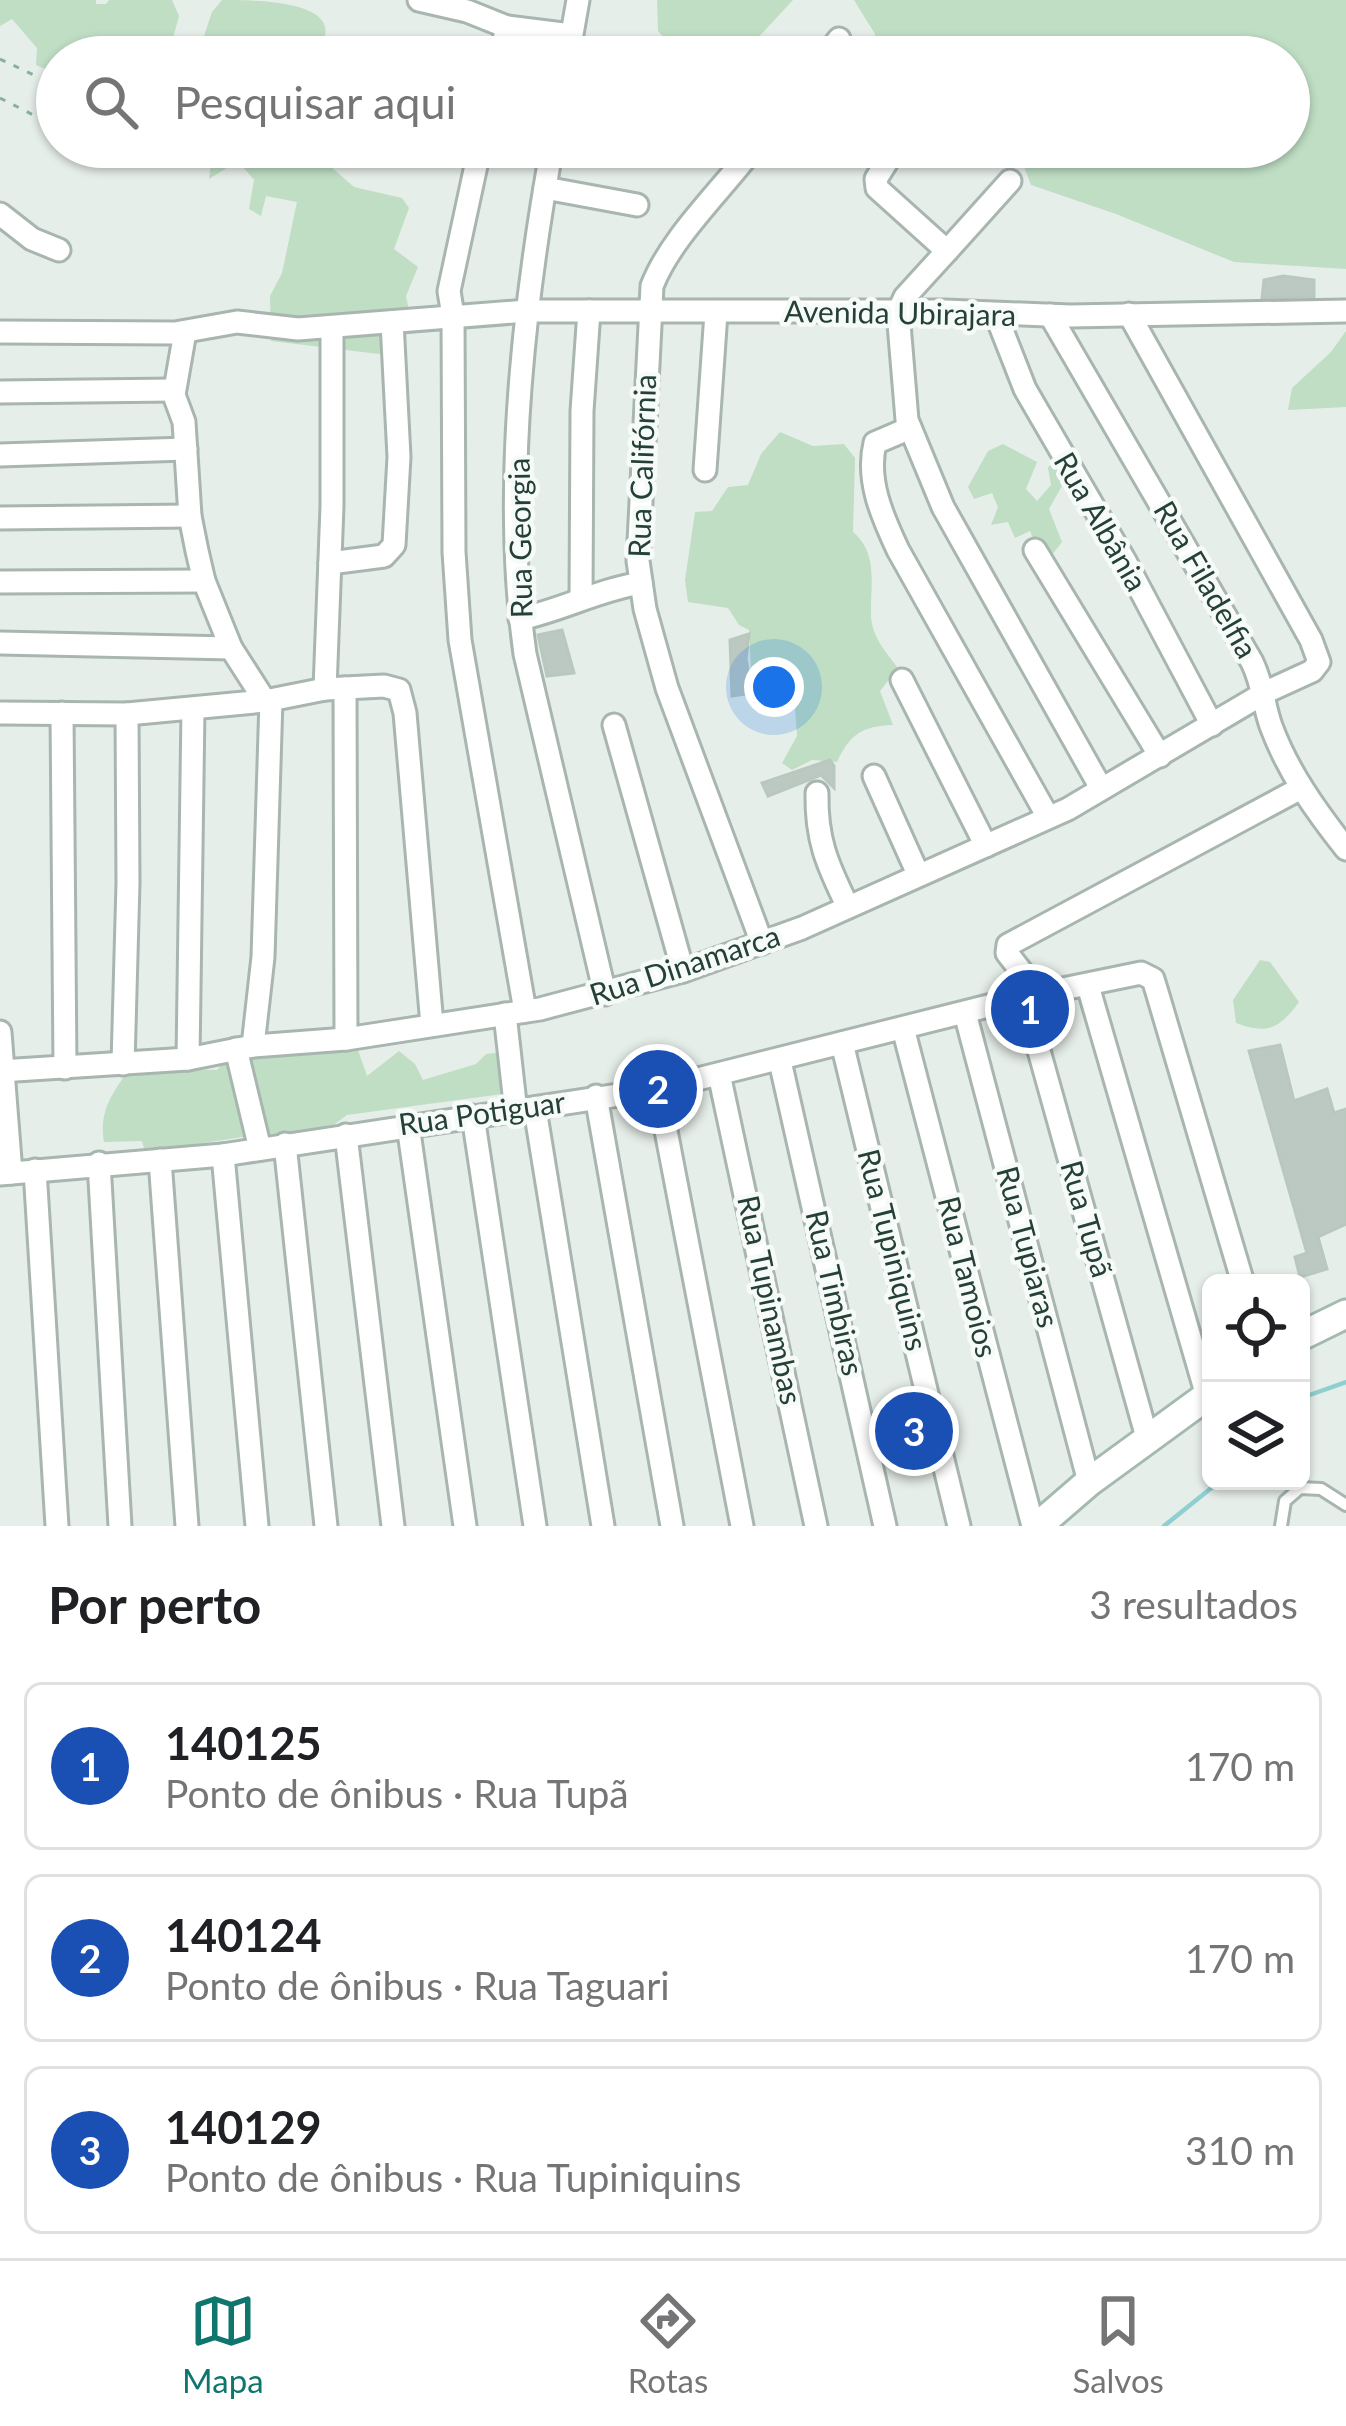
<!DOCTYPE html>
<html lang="pt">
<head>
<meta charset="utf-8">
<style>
  body { margin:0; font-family:Lato,sans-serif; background:#f2f2f2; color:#202124 }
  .controls { position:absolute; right:36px; bottom:36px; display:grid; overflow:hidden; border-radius:18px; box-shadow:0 3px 9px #0004 }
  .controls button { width:108px; height:108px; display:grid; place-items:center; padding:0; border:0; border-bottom:3px solid #e0e0e0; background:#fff; color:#202124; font:60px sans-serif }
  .you { position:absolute; left:774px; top:687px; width:42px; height:42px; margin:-30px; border:9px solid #fff; border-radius:50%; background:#1a73e8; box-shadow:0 0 0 18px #1a73e833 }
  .badge { display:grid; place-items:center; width:78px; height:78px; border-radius:50%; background:#0f766e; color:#fff; font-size:39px; font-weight:700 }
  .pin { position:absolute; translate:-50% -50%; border:6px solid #fff; box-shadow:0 3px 12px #0006 }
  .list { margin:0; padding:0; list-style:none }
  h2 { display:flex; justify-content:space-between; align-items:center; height:156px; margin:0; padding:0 48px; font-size:51px }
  h2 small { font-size:39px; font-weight:400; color:#757577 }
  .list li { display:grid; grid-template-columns:78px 1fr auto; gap:36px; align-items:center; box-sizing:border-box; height:168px; margin:0 24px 24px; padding:0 24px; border:3px solid #e0e0e0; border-radius:18px }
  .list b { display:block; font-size:45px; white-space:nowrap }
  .list p { margin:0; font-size:39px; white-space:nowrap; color:#757577 }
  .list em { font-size:39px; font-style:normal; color:#757577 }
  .icon { flex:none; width:66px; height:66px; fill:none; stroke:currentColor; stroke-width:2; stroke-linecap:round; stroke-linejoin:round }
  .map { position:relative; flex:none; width:1346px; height:1526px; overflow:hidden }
  .search { position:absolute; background:#fff; box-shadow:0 3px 9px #0004; left:36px; right:36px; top:36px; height:132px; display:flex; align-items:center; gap:30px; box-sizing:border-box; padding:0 42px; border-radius:66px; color:#757577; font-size:45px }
  .sheet { height:732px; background:#fff }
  nav { display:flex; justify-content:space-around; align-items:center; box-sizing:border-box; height:168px; border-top:3px solid #e0e0e0; background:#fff; font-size:33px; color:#757577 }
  nav a { display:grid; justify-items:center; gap:6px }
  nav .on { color:#0f766e }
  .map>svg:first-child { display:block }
  .green { fill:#bfdec4 }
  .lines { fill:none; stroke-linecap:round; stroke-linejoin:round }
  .stream { stroke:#90cfd1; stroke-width:4.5 }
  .building { fill:#bbc9c2; stroke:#b8c8bf; stroke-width:3 }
  .lane-casing { stroke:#a8b6af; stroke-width:16 }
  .street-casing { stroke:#a8b6af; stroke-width:27 }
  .secondary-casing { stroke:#a4bab0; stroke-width:33 }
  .path { stroke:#87b19e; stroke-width:3; stroke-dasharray:6 9; stroke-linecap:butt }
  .lane { stroke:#fff; stroke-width:10 }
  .street { stroke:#fff; stroke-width:21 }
  .secondary { stroke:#fff; stroke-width:27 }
  .labels { text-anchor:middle; stroke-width:9; stroke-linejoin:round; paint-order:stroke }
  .street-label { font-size:30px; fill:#254035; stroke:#f6faf8 }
</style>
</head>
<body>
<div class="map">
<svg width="1346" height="1526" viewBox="0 0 1346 1526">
  <rect width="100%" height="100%" fill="#e6eee9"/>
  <!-- green -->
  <g class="green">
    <path d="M0 0H96V4H106L109 0H172L179 16 173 38 186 51 183 57H57V74L36 65 37 48 12 19 0 26Z"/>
    <path d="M222 0C256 0 349 0 320 47L332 57H225L204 36 212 12Z"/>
    <path d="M657 0H793L743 54 680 57 658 31Z"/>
    <path d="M854 0H1346V269L1234 262 1116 214 1031 185 1019 154 1005 147H1289V57H874L875 34Z"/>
    <path d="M213 147H308L354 187 402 198 409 208 394 249 418 267 406 296 413 330 379 354 271 341 270 296 282 273 297 202 266 196 261 216 249 209 254 180 238 161 209 179Z"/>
    <path d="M1346 331V407L1288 410 1292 388 1331 352Z"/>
    <path d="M780 432 813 446 844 444 855 458 853 532C879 554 870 586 871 616 872 637 886 652 898 668L880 691 893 725C862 726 850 734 837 762L812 760 792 770 782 763 797 736 793 679 785 664 763 676 751 669 749 630 739 625 728 608 688 602 685 580 695 512 712 511 728 487 748 485 761 454Z"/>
    <path d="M1003 444 1037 462 1026 489 1037 501 1051 485 1048 468 1054 458 1067 477 1049 509 1062 542 1044 565 1030 531 1015 538 1008 522 991 525 998 507 992 493 974 499 968 487 988 451Z"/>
    <path d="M1260 960 1270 962 1299 1002C1280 1028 1268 1035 1236 1023L1233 1000Z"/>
    <path d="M358 1050 367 1076 399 1051 415 1064 423 1080 476 1064 486 1054 503 1052 502 1094 347 1115 324 1132 265 1134 247 1058Z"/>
    <path d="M225 1061 234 1065 249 1136 145 1152 142 1141 104 1142C99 1110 112 1094 130 1068L217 1070Z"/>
  </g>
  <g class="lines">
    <!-- stream -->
    <g class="stream">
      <path d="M1301 1398 1346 1382"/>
      <path d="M1164 1526 1220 1481"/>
    </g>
  </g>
  <!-- building -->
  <g class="building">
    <path d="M1283 276 1314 280V297L1262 298 1264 280Z"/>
    <path d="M562 630 574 673 547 676 538 635Z"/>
    <path d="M749 634 746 659 752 693 732 696 730 640Z"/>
    <path d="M830 760 834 766V788L821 775 768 796 762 783Z"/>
    <path d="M1280 1045 1294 1101 1327 1089 1334 1113 1346 1109V1224L1318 1237 1327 1269 1300 1277 1295 1257 1307 1253 1249 1051Z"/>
  </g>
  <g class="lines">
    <!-- lane casing -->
    <g class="lane-casing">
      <path id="lane" d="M1281 1526 1285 1501 1300 1488 1321 1489 1346 1505"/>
    </g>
    <!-- street casing -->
    <g class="street-casing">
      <g id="street">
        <path d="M419 0 467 11 507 27 571 35"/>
        <path d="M500 57 507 27"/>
        <path d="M568 57 578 0"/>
        <path d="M825 57 839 39"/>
        <path d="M480 147 449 291 453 316 454 552 460 640 525 1011"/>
        <path d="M552 147C523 307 502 492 525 654L605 994"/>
        <path d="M754 147C722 190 671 237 652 286L638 561 645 609 667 688 762 943"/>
        <path d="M896 147 876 179 877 188 947 251 905 297 898 312 907 420 943 507 1101 788"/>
        <path d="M545 188 637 205"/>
        <path d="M0 214 32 239 59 250"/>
        <path d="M947 251 1010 181"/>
        <path d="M996 315 1025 389 1125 561 1212 725"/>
        <path d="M1050 315 1252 662C1264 687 1263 704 1271 726 1288 772 1316 811 1346 849"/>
        <path d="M0 332 175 333 237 322 298 329 527 311H945L1070 316 1346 311"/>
        <path d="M185 332 174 395 184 422 190 516 197 551 204 581 231 648 265 701"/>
        <path d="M0 392 174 390"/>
        <path d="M910 428 875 443C866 480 882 516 898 550L1048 817"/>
        <path d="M0 455 186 449"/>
        <path d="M705 470 716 313"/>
        <path d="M0 518 190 516"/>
        <path d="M1035 550 1160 756"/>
        <path d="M330 563 384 556 394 545 399 457 392 322"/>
        <path d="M0 582 204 581"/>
        <path d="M581 599 582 411 589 311"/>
        <path d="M520 619C562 610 598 590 641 583"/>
        <path d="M0 643 231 648"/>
        <path d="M902 680 986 846"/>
        <path d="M345 688 346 1039"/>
        <path d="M325 689 332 506V327"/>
        <path d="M0 713 127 714 265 701 325 689 384 686 399 690 405 713 432 1025"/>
        <path d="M62 713 65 1068"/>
        <path d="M614 725 683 971"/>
        <path d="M874 776 918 874"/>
        <path d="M817 793C816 839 827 864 847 905"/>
        <path d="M1088 986 1207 1396"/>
        <path d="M1039 994 1007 953 1008 945 1301 788"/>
        <path d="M1024 997 1148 1441"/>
        <path d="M965 1013 1089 1482"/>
        <path d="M505 1014 516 1112"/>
        <path d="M903 1028 1033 1526"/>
        <path d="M0 1032 11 1173"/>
        <path d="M842 1043 959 1526"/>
        <path d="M253 1046 263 957 271 700"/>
        <path d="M236 1049 260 1149"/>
        <path d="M188 1059 193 709"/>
        <path d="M780 1061 885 1526"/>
        <path d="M123 1064 128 883 127 714"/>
        <path d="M0 1071 188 1059 253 1046 346 1039 540 1009 683 971 802 928 1068 809 1266 692 1312 671 1319 662 1311 640 1129 314"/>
        <path d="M719 1074 816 1526"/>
        <path d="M658 1089 742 1526"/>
        <path d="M596 1096 672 1526"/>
        <path d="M535 1109 603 1526"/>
        <path d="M473 1116 535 1526"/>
        <path d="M408 1125 465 1526"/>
        <path d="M346 1135 393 1526"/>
        <path d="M285 1144 326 1526"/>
        <path d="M223 1155 257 1526"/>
        <path d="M160 1160 187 1526"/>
        <path d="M99 1163 120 1526"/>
        <path d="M35 1170 57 1526"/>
        <path d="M0 1174 223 1155 658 1089 1024 997 1141 973 1153 979 1157 992 1243 1283"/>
      </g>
    </g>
    <!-- secondary casing -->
    <g class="secondary-casing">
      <g id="secondary">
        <path d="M1301 1336 1346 1314"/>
        <path d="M1038 1526 1089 1482 1211 1393"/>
      </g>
    </g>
    <!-- path -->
    <g class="path">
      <path d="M0 59 57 86"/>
      <path d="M0 98 57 127"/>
    </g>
    <!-- lane -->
    <use href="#lane" class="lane"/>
    <!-- street -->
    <use href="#street" class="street"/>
    <!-- secondary -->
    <use href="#secondary" class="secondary"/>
  </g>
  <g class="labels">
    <!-- street labels -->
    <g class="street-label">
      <text transform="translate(900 314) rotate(1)" y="10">Avenida Ubirajara</text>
      <text transform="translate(643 466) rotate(-88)" y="10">Rua Califórnia</text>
      <text transform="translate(1100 522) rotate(60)" y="10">Rua Albânia</text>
      <text transform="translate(521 538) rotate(-91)" y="10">Rua Georgia</text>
      <text transform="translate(1205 580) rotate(60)" y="10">Rua Filadelfia</text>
      <text transform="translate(685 966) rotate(-18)" y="10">Rua Dinamarca</text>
      <text transform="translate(482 1114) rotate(-8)" y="10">Rua Potiguar</text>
      <text transform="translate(1086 1219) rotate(74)" y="10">Rua Tupã</text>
      <text transform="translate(1027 1247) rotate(75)" y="10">Rua Tupiaras</text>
      <text transform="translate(892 1250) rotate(76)" y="10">Rua Tupiniquins</text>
      <text transform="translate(967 1277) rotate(76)" y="10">Rua Tamoios</text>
      <text transform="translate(834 1293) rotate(77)" y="10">Rua Timbiras</text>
      <text transform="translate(769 1300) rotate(78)" y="10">Rua Tupinambas</text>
    </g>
  </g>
</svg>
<div class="controls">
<button><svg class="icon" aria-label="locate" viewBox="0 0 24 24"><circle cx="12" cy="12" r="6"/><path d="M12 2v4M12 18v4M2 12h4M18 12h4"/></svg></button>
<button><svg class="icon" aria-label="layers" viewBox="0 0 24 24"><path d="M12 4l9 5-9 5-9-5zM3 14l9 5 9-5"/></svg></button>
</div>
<div class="you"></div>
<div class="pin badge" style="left:1030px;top:1009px;background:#1a4fb4">1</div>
<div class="pin badge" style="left:658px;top:1089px;background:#1a4fb4">2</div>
<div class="pin badge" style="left:914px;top:1431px;background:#1a4fb4">3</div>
<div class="search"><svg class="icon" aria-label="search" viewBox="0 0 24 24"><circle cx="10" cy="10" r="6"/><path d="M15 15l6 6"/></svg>Pesquisar aqui</div>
</div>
<section class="sheet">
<h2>Por perto<small>3 resultados</small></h2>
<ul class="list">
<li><span class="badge" style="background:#1a4fb4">1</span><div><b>140125</b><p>Ponto de ônibus · Rua Tupã</p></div><em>170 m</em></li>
<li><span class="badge" style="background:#1a4fb4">2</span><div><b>140124</b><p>Ponto de ônibus · Rua Taguari</p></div><em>170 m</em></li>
<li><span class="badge" style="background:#1a4fb4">3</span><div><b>140129</b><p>Ponto de ônibus · Rua Tupiniquins</p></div><em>310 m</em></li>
</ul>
</section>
<nav>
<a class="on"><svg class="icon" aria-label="map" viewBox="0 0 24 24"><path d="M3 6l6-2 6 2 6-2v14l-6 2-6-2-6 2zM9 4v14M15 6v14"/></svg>Mapa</a>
<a><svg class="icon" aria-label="directions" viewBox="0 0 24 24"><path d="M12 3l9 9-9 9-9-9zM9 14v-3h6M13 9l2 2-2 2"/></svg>Rotas</a>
<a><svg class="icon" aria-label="saved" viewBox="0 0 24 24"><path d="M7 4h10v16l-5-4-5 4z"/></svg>Salvos</a>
</nav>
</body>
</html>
